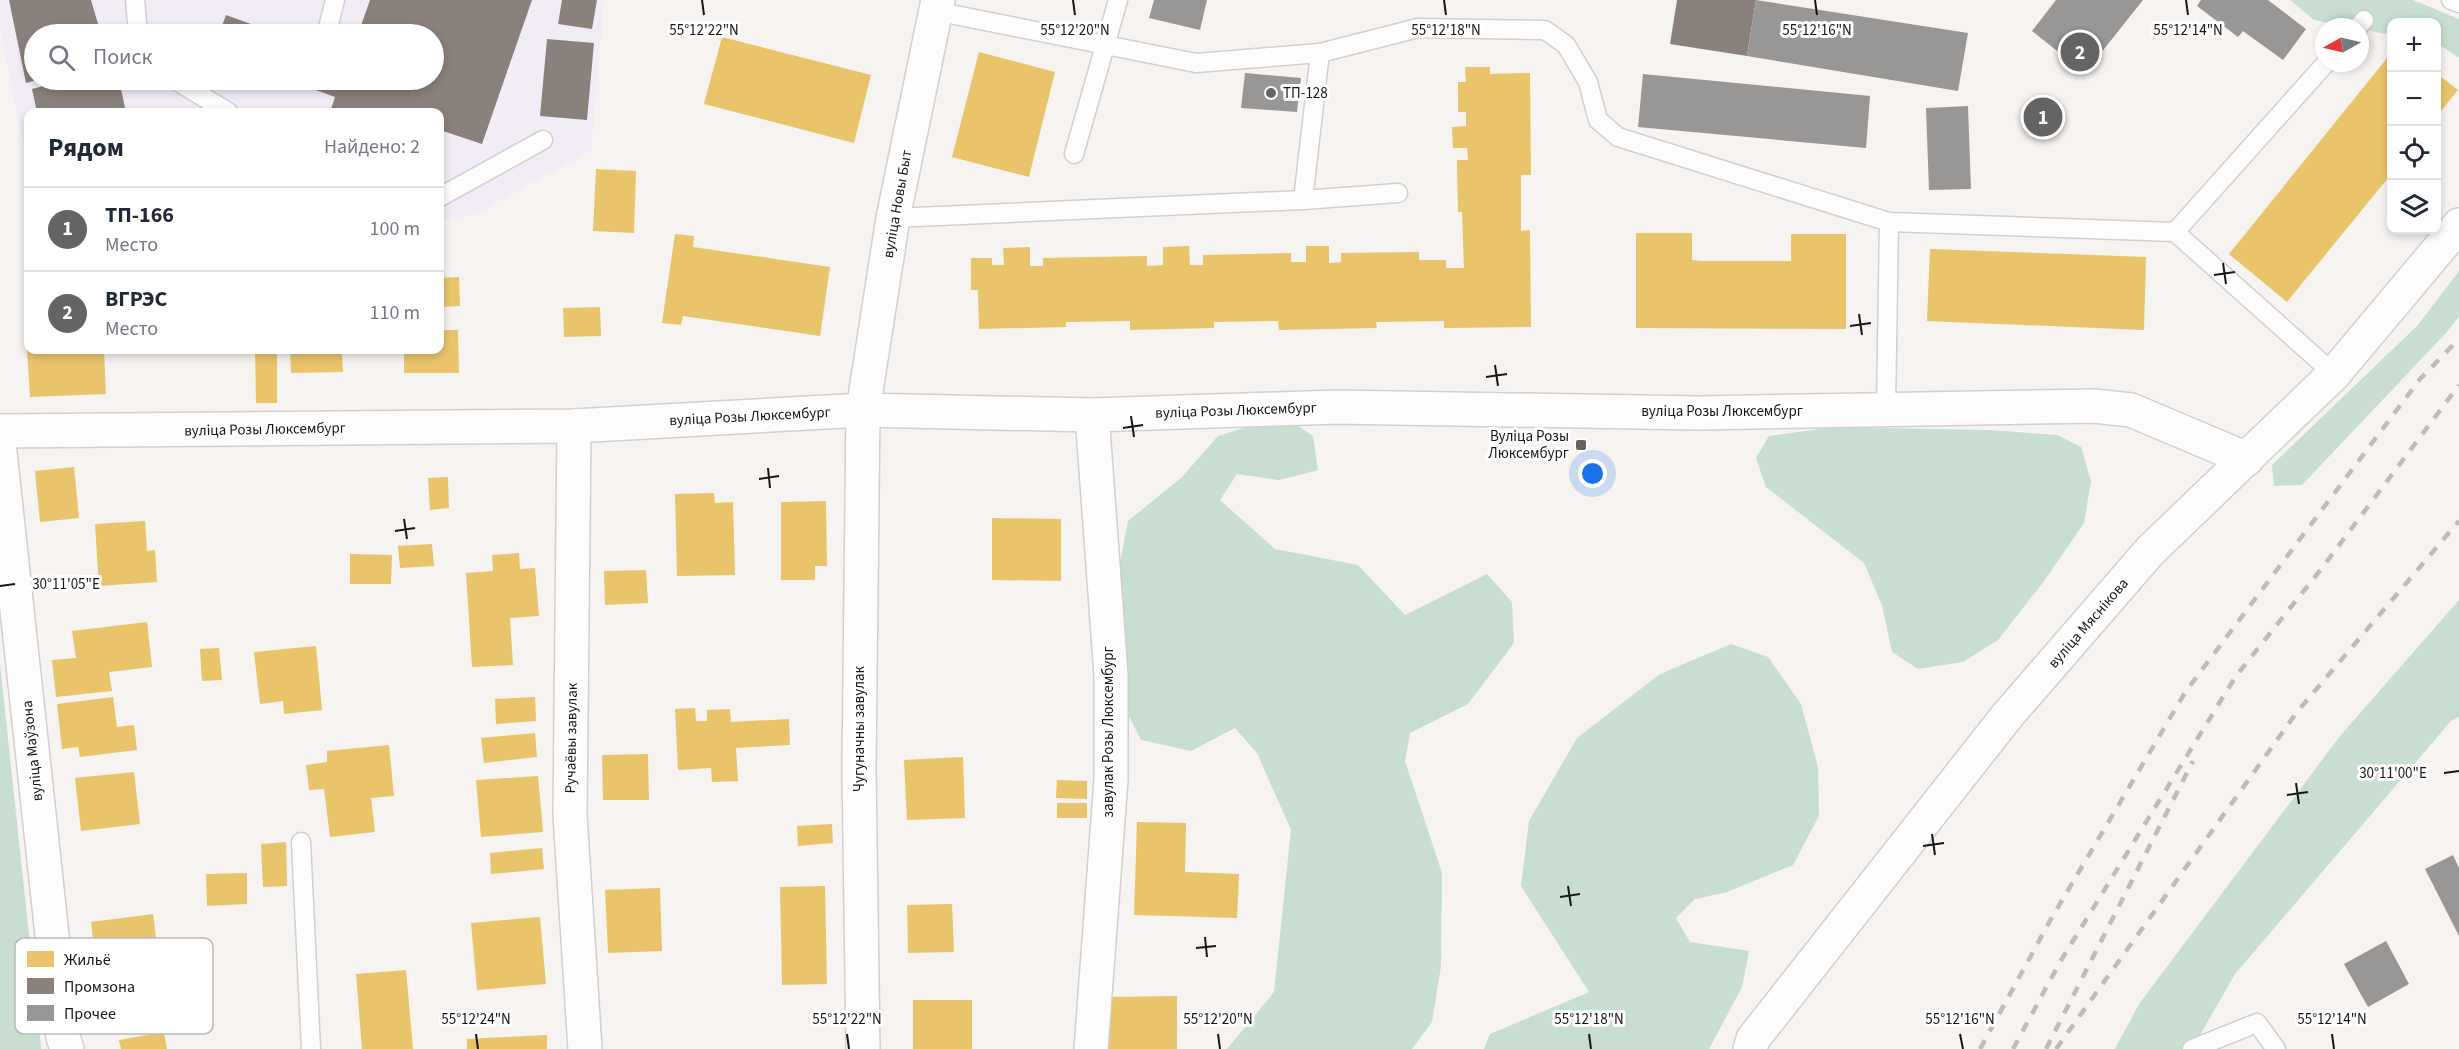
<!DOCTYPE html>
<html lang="ru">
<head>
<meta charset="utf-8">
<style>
  body { margin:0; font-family:"Source Sans 3",sans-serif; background:#f6f6f7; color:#1f2937 }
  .controls { position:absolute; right:18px; top:18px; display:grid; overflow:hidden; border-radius:12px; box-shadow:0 3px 9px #0003 }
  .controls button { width:54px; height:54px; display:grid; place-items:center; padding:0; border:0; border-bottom:2px solid #e0e1e3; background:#fff; color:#1f2937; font:30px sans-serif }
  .compass { position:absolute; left:2315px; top:18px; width:54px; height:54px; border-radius:50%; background:#fff; box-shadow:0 3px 9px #0003; rotate:262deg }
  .you { position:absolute; left:1593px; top:474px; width:21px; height:21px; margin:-15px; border:4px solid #fff; border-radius:50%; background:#1a73e8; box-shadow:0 0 0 9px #1a73e833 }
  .badge { display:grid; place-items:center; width:39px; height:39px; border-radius:50%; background:#666462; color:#fff; font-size:20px; font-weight:700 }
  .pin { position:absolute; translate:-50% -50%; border:3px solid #fff; box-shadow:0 2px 6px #0006 }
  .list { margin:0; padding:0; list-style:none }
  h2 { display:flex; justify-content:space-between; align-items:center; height:78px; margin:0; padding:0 24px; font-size:26px }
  h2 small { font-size:20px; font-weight:400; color:#747a83 }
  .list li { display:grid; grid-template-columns:39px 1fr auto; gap:18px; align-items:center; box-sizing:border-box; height:84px; padding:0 24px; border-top:2px solid #e0e1e3 }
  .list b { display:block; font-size:22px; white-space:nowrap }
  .list p { margin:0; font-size:20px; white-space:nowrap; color:#747a83 }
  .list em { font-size:20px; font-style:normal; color:#747a83 }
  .icon { flex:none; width:33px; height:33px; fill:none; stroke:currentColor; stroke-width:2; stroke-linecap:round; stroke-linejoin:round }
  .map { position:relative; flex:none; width:2459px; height:1049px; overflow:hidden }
  .search { position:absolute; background:#fff; box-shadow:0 3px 9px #0003; left:24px; top:24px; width:420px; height:66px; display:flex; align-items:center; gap:15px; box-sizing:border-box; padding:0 21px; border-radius:33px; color:#747a83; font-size:22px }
  .panel { position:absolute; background:#fff; box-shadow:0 3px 9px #0003; left:24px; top:108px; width:420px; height:246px; border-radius:12px }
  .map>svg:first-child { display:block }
  .industrial { fill:#f2ecf6; fill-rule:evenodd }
  .forest { fill:#c7ded1 }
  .homes { fill:#e9c46a }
  .industry { fill:#8a817c }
  .building { fill:#999795 }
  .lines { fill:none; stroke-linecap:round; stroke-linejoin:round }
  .service-casing { stroke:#d2d0ce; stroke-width:21 }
  .minor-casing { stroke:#d2d0ce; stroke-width:36 }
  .service { stroke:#fefdfd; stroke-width:18 }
  .minor { stroke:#fefdfd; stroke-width:33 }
  .rail { stroke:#bcbcbb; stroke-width:4.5; stroke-dasharray:10 10; stroke-linecap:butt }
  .ticks { fill:none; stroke:#191715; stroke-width:2 }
  .poi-dot { fill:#666462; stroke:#fff; stroke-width:2 }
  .labels { text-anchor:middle; stroke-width:6; stroke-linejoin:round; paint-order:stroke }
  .poi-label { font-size:15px; fill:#191715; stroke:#fff; text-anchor:start }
  .street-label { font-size:15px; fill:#191715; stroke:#fff }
  .key { fill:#fff; stroke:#bab9b9; stroke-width:1.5 }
  .key-label { font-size:16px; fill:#191715 }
  .ticks-label { font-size:15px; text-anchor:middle; fill:#191715; stroke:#fff; stroke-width:6; stroke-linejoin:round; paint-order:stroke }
</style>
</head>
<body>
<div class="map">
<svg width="2459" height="1049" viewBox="0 0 2459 1049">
  <rect width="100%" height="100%" fill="#f6f3f1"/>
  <!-- industrial -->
  <path class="industrial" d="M0 0H604L591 151 477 213 440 222V112H28V167L0 28ZM34 34H434V80H34Z"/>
  <!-- forest -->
  <g class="forest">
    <path d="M2290 0H2413L2459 19V58L2437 43 2436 22H2392L2391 35 2314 20Z"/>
    <path d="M2459 271V317L2445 334 2302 485 2274 486 2272 465 2418 325Z"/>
    <path d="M1292 422 1313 436 1318 470 1279 480 1237 474 1220 500 1275 549 1358 565 1405 615 1487 574 1512 602 1514 643 1468 704 1410 733 1405 761 1442 873 1441 966 1432 1022 1412 1049H1227L1274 992 1291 830 1257 753 1235 728 1191 751 1141 740 1120 698 1117 579 1128 521 1182 477 1218 436 1253 425Z"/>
    <path d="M1834 427 1989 430 2057 435 2081 447 2091 481 2084 523 2044 581 1998 640 1963 662 1918 669 1892 652 1882 605 1864 563 1766 487 1756 458 1769 436Z"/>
    <path d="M2459 600V717L2451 721 2235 974 2192 1049H2115L2139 1004 2340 736Z"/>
    <path d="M1731 644 1768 657 1801 704 1818 767 1819 816 1793 865 1727 892 1695 899 1676 918 1690 942 1749 951 1742 987 1709 1049H1484L1490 1034 1589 992 1521 886 1529 821 1577 738 1660 674Z"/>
    <path d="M0 664 41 1047V1049H0Z"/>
  </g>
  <!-- homes -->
  <g class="homes">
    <path d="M722 37 871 75 854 143 704 104Z"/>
    <path d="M979 52 1055 72 1029 177 952 157Z"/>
    <path d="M2392 52V173L2287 302 2229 254Z"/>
    <path d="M1465 67H1490V74L1530 73 1531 175H1521V231L1530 230 1531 327 1444 328V321L1376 322 1377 328 1279 330 1278 321 1214 322V328L1130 330V321L1066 322V327L979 329 978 290H971V258H992V265H1004L1003 248 1030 247V266H1043V258L1147 256V266L1163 265V247L1189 246 1190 265H1203V255L1291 253V262H1306V246H1329V263L1341 262V253L1419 252V260H1446V268H1464L1462 212H1458L1457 160H1468L1467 148H1453L1452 127 1466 126V112H1458V82H1466Z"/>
    <path d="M2436 73 2458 90 2436 117Z"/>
    <path d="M596 169 636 171 634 233 593 231Z"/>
    <path d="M1636 233H1692V260L1701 261H1791V234H1846V329L1636 328Z"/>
    <path d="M675 234 694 236 693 247 830 267 820 336 683 316 681 325 662 323Z"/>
    <path d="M1930 249 2146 257 2144 330 1927 321Z"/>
    <path d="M459 277 460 306 440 307V278Z"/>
    <path d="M600 307 601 336 564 337 563 308Z"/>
    <path d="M440 330H458L459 373H404V350H440Z"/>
    <path d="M27 350H104L106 394 30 397Z"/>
    <path d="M255 350H277V403H256Z"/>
    <path d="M290 350H342L343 372 291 373Z"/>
    <path d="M74 467 79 518 40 522 35 471Z"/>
    <path d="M448 477 449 508 430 510 428 478Z"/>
    <path d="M714 493 715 503 733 502 735 575 677 576 675 494Z"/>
    <path d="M826 501 827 566H815V580H781V502Z"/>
    <path d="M992 518 1061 519V581L992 580Z"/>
    <path d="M145 521 147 551 155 550 157 582 99 586 95 524Z"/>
    <path d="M432 544 434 566 400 568 398 546Z"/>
    <path d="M519 553 520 569 535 568 539 616 510 618 513 665 472 667 466 573 493 571 492 555Z"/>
    <path d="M350 554 392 555 391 584H350Z"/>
    <path d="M646 570 648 603 605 605 604 571Z"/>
    <path d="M147 622 152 667 109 672 112 691 56 697 52 660 76 658 72 631Z"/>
    <path d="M316 646 322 710 284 714 283 701 260 704 254 652Z"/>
    <path d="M219 648 222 680 202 681 200 649Z"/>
    <path d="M113 697 117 727 134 725 137 750 80 757 78 747 62 749 57 704Z"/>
    <path d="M535 697 536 721 496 724 495 699Z"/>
    <path d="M695 708 696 721H707V710L730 709 731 722 789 719 790 745 736 748 738 781 712 782 711 768 678 770 675 709Z"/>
    <path d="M535 733 537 757 484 763 481 738Z"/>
    <path d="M389 745 394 796 371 798 375 832 330 837 324 789 309 790 306 765 327 762V751Z"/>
    <path d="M648 754 649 800H603L602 755Z"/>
    <path d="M963 757 965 818 907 820 904 760Z"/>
    <path d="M134 772 140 824 81 831 75 778Z"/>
    <path d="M538 776 543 832 481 837 476 780Z"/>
    <path d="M1057 780 1087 781V799L1056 798Z"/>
    <rect x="1057" y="803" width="30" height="15"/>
    <path d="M1137 822 1186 823 1185 872 1239 874 1237 918 1134 915Z"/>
    <path d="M832 824 833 843 798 846 797 826Z"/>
    <path d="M286 842 287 886 263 887 261 844Z"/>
    <path d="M542 848 544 869 491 874 490 853Z"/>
    <path d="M247 873V904L207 906 206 874Z"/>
    <path d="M825 886 827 984 782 985 780 887Z"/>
    <path d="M660 888 662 951 608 953 605 890Z"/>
    <path d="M952 904 954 952 908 953 907 905Z"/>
    <path d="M153 914 163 993 122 998 120 977 98 980 91 922Z"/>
    <path d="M540 917 546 984 477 990 471 923Z"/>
    <path d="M406 970 413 1049H362L356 974Z"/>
    <path d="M1177 996V1049H1109L1108 997Z"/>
    <rect x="913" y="1000" width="59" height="49"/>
    <path d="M164 1032 167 1049H121L119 1040Z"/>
    <path d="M547 1035V1049H467V1039Z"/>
  </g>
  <!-- industry -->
  <g class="industry">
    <path d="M9 0H91L101 34H34V81L26 83Z"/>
    <path d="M370 0H532L482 144 440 130V112H330L335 97 288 80H434V34H358Z"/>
    <path d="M562 0H597L592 29 558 24Z"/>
    <path d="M1677 0H1756L1747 56 1670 44Z"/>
    <path d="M226 15 251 24 249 31 258 34H219Z"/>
    <path d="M547 39 594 43 587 120 540 116Z"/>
    <path d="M66 80H119L126 112H37L32 89Z"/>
  </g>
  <!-- building -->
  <g class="building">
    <path d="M1154 0H1207L1200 30 1149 18Z"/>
    <path d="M1756 0 1968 33 1958 91 1747 56Z"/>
    <path d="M2056 0H2143L2085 73 2032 31Z"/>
    <path d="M2201 0H2268L2306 29 2283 60 2243 31 2238 37 2197 6Z"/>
    <path d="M1245 73 1301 78 1297 112 1241 108Z"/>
    <path d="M1643 74 1870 96 1866 148 1638 127Z"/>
    <path d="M2029 102 2058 103V133L2028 132Z"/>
    <path d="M1968 106 1971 189 1929 190 1926 108Z"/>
    <path d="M2453 855 2459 868V936L2425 869Z"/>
    <path d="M2386 941 2409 984 2368 1007 2344 964Z"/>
  </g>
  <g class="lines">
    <!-- service casing -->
    <g class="service-casing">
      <g id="service">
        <path d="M135 0 138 34"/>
        <path d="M2451 0 2459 3"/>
        <path d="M935 11 1196 63 1320 53"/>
        <path d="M2358 27 2364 20"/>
        <path d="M327 32 335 0"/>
        <path d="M175 80 228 112"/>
        <path d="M1074 154 1118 0"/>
        <path d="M440 197 543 140"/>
        <path d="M1303 200 1320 53 1418 28 1545 30 1566 45 1588 82 1598 120 1618 137 1889 222 2175 232 2334 374"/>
        <path d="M893 218 1303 200 1398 193"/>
        <path d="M2175 232 2326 63"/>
        <path d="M1886 409 1889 222"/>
        <path d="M301 842 311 1049"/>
        <path d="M2192 1049 2257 1023 2276 1049"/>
      </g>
    </g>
    <!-- minor casing -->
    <g class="minor-casing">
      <g id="minor">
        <path d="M574 426 570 815 585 1049"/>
        <path d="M0 431 574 426 863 410 1092 415 1336 407 1698 413 2094 406 2131 410 2247 459"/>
        <path d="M0 452 63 1037 67 1049"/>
        <path d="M863 1049 859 768 863 410 893 218 938 0"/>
        <path d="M1091 1049 1111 779V675L1092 415"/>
        <path d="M1750 1049 1753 1039 2007 716 2150 551 2334 374 2459 225"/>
      </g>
    </g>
    <!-- service -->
    <use href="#service" class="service"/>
    <!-- minor -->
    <use href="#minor" class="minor"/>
    <!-- rail -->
    <g class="rail">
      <path d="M1980 1049 2051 919 2186 691 2420 379 2459 339"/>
      <path d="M2013 1049 2060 962 2236 676 2322 568 2459 385"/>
      <path d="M2046 1049 2193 761"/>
      <path d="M2056 1049 2297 712 2459 521"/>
    </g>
  </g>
  <!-- ticks -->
  <path class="ticks" d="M702 0 704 15M1073 0 1075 15M1444 0 1446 15M1815 0 1817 15M2186 0 2188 15M2223 263 2226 284M2214 275 2235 272M1859 314 1862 335M1850 326 1871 323M1495 365 1498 386M1486 377 1507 374M1131 416 1134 437M1123 428 1143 425M768 468 770 488M759 479 779 476M404 519 407 539M395 531 415 528M0 586 15 584M2444 773 2459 771M2296 783 2299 804M2287 795 2308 792M1932 834 1935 855M1923 846 1944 843M1568 886 1571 906M1560 897 1580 894M1205 937 1207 957M1196 948 1216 946M476 1034 478 1049M847 1034 849 1049M1218 1034 1220 1049M1589 1034 1591 1049M1960 1034 1963 1049M2332 1034 2334 1049"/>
  <!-- markers -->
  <g class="poi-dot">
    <circle cx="1271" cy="93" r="6"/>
    <rect x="1575" y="439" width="12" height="12" rx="3"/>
  </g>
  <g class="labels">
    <!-- poi labels -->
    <g class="poi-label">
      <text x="1283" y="98">ТП-128</text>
      <text x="1569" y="441" text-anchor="end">Вуліца Розы<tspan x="1569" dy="17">Люксембург</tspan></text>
    </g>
    <!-- street labels -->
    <g class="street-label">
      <text transform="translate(897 204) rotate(-80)" y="5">вуліца Новы Быт</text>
      <text transform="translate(1236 410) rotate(-2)" y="5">вуліца Розы Люксембург</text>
      <text x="1722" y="416">вуліца Розы Люксембург</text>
      <text transform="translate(750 416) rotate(-3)" y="5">вуліца Розы Люксембург</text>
      <text transform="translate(265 429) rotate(-1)" y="5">вуліца Розы Люксембург</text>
      <text transform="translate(2088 623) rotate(-49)" y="5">вуліца Мяснікова</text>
      <text transform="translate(859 729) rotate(-90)" y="5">Чугуначны завулак</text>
      <text transform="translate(1108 732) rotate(-90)" y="5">завулак Розы Люксембург</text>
      <text transform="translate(571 738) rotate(-89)" y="5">Ручаёвы завулак</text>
      <text transform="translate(32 751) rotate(-96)" y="5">вуліца Маўзона</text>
    </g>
  </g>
  <!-- legend -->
  <rect x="15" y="938" width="198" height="96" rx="9" class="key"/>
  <rect x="27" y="951" width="27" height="16" fill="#e9c46a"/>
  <rect x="27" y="978" width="27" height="16" fill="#8a817c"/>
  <rect x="27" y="1005" width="27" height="16" fill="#999795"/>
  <g class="key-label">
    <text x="64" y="965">Жильё</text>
    <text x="64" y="992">Промзона</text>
    <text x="64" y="1019">Прочее</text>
  </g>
  <g class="ticks-label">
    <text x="704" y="35">55°12'22"N</text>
    <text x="1075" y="35">55°12'20"N</text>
    <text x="1446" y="35">55°12'18"N</text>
    <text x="1817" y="35">55°12'16"N</text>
    <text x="2188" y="35">55°12'14"N</text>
    <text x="66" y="589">30°11'05"E</text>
    <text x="2393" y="778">30°11'00"E</text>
    <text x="476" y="1024">55°12'24"N</text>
    <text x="847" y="1024">55°12'22"N</text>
    <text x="1218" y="1024">55°12'20"N</text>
    <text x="1589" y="1024">55°12'18"N</text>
    <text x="1960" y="1024">55°12'16"N</text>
    <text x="2332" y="1024">55°12'14"N</text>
  </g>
</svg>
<div class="controls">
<button>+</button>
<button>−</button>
<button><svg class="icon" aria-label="locate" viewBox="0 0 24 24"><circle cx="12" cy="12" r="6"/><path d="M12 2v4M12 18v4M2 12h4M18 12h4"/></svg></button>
<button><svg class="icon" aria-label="layers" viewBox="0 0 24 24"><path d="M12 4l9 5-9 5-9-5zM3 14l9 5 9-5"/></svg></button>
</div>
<svg class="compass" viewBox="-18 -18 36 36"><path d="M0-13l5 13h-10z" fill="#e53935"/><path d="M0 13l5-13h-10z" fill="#747a83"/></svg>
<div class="you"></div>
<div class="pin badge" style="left:2043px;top:117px">1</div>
<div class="pin badge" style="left:2080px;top:52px">2</div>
<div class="search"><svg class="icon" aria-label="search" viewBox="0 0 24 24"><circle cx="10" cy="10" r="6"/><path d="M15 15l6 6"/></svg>Поиск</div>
<section class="panel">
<h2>Рядом<small>Найдено: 2</small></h2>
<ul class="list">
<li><span class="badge">1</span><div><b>ТП-166</b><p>Место</p></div><em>100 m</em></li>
<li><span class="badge">2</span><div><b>ВГРЭС</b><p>Место</p></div><em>110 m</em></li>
</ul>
</section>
</div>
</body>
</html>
